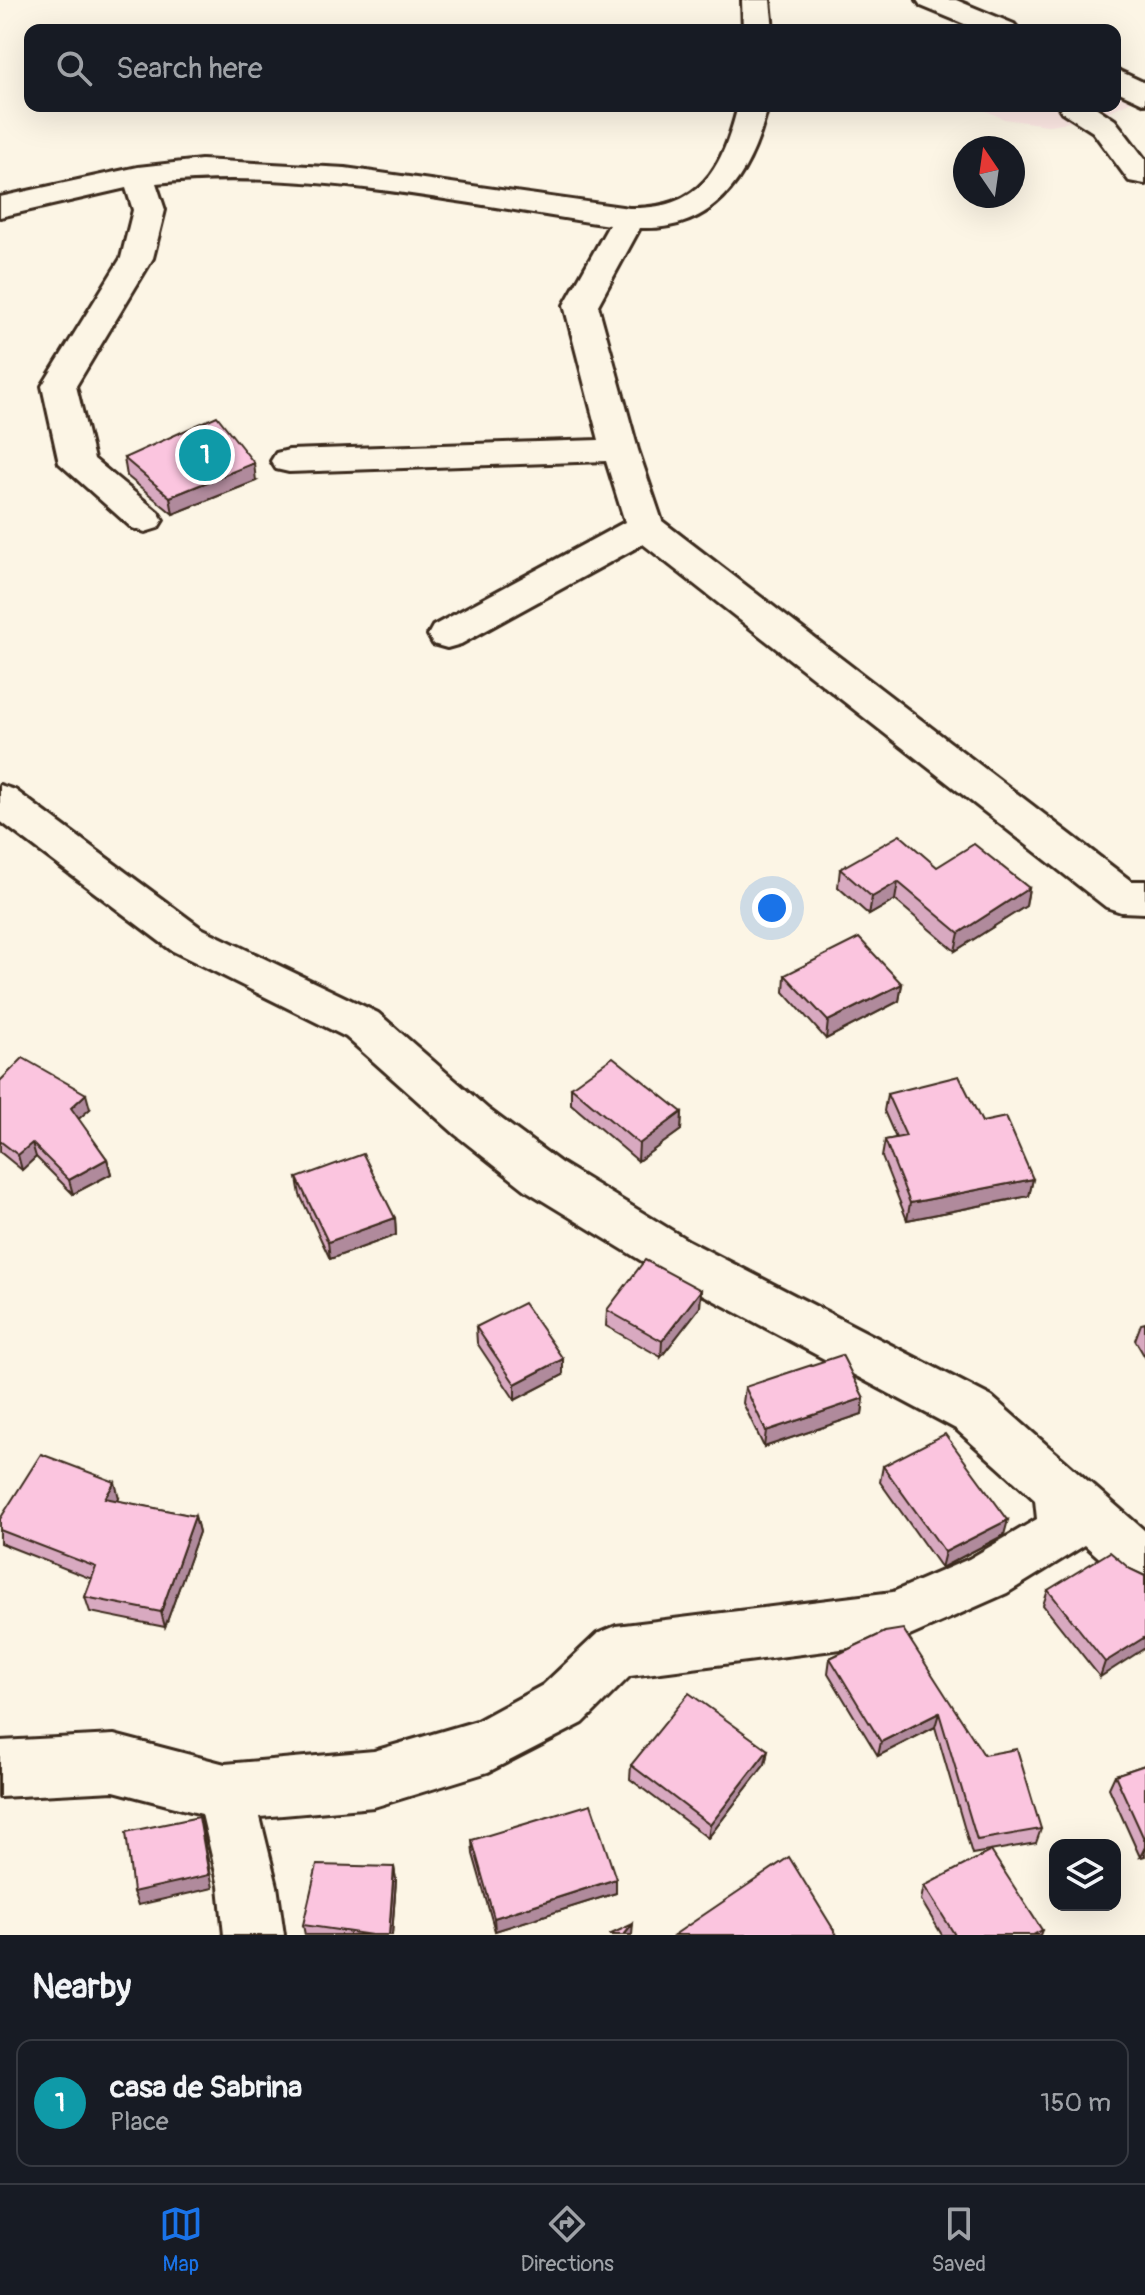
<!DOCTYPE html>
<html lang="en">
<head>
<meta charset="utf-8">
<style>
  body { margin:0; font-family:Pangolin,sans-serif; background:#20242c; color:#f1f3f6 }
  .controls { position:absolute; right:24px; bottom:24px; display:grid; overflow:hidden; border-radius:16px; box-shadow:0 8px 32px #0002 }
  .controls button { width:72px; height:72px; display:grid; place-items:center; padding:0; border:0; border-bottom:2px solid #363941; background:#171b24; color:#f1f3f6; font:40px sans-serif }
  .compass { position:absolute; left:953px; top:136px; width:72px; height:72px; border-radius:50%; background:#171b24; box-shadow:0 8px 32px #0002; rotate:347deg }
  .you { position:absolute; left:772px; top:908px; width:28px; height:28px; margin:-20px; border:6px solid #fff; border-radius:50%; background:#1a73e8; box-shadow:0 0 0 12px #1a73e833 }
  .badge { display:grid; place-items:center; width:52px; height:52px; border-radius:50%; background:#1a73e8; color:#fff; font-size:26px; font-weight:700 }
  .pin { position:absolute; translate:-50% -50%; border:4px solid #fff; box-shadow:0 2px 8px #0006 }
  .list { margin:0; padding:0; list-style:none }
  h2 { display:flex; justify-content:space-between; align-items:center; height:104px; margin:0; padding:0 32px; font-size:34px }
  h2 small { font-size:26px; font-weight:400; color:#9ea1a6 }
  .list li { display:grid; grid-template-columns:52px 1fr auto; gap:24px; align-items:center; box-sizing:border-box; height:128px; margin:0 16px 16px; padding:0 16px; border:2px solid #363941; border-radius:16px }
  .list b { display:block; font-size:30px; white-space:nowrap }
  .list p { margin:0; font-size:26px; white-space:nowrap; color:#9ea1a6 }
  .list em { font-size:26px; font-style:normal; color:#9ea1a6 }
  .icon { flex:none; width:44px; height:44px; fill:none; stroke:currentColor; stroke-width:2; stroke-linecap:round; stroke-linejoin:round }
  .map { position:relative; flex:none; width:1145px; height:1935px; overflow:hidden }
  .search { position:absolute; background:#171b24; box-shadow:0 8px 32px #0002; left:24px; right:24px; top:24px; height:88px; display:flex; align-items:center; gap:20px; box-sizing:border-box; padding:0 28px; border-radius:16px; color:#9ea1a6; font-size:30px }
  .sheet { height:248px; background:#171b24 }
  nav { display:flex; justify-content:space-around; align-items:center; box-sizing:border-box; height:112px; border-top:2px solid #363941; background:#171b24; font-size:22px; color:#9ea1a6 }
  nav a { display:grid; justify-items:center; gap:4px }
  nav .on { color:#1a73e8 }
  .map>svg:first-child { display:block }
  .built { fill:#fce7e3 }
  .lines { fill:none; stroke-linecap:round; stroke-linejoin:round }
  .minor-casing { stroke:#3b2a1e; stroke-width:6 }
  .minor { fill:#fcf5e5; fill-rule:evenodd }
  .wall { fill:#d8a9c0; stroke:#3b2a1e; stroke-width:2 }
  .shaded-wall { fill:#b08a9c; stroke:#3b2a1e; stroke-width:2 }
  .building { fill:#fbc5df; stroke:#3b2a1e; stroke-width:2 }
</style>
</head>
<body>
<div class="map">
<svg width="1145" height="1935" viewBox="0 0 1145 1935">
  <rect width="100%" height="100%" fill="#fcf5e5"/>
  <filter id="ink" filterUnits="userSpaceOnUse"><feTurbulence type="fractalNoise" baseFrequency=".0125" numOctaves="2"/><feDisplacementMap in="SourceGraphic" scale="16" xChannelSelector="R" yChannelSelector="G"/><feConvolveMatrix kernelMatrix="1 2 1 2 8 2 1 2 1" color-interpolation-filters="sRGB"/></filter>
  <g filter="url(#ink)">
    <!-- built -->
    <path class="built" d="M1115 78 1145 95 1092 119 1048 125 1004 119 975 106H1115Z"/>
    <g class="lines">
      <!-- minor casing -->
      <g class="minor-casing">
        <g id="minor">
          <path d="M742 0H770L773 30H743Z"/>
          <path d="M917 0H956L1014 24 1019 30H979L921 6Z"/>
          <path d="M1115 69 1145 83V104L1115 90Z"/>
          <path d="M738 106H768C752 173 717 231 640 228L598 305 638 450 662 521 1131 881H1145V913L1121 912 1106 907 643 544 461 644 447 648 433 644 428 635 433 626 625 522 606 461 289 472 276 469 271 461 276 453 289 450 599 440 564 305 609 225C465 204 301 167 156 183L165 210 153 258 76 386 94 459 158 512 163 520 158 528 145 532 132 528 59 463 42 386 121 258 133 210 126 188 0 217V197L138 167 201 160 345 168 629 208C701 210 722 169 738 106Z"/>
          <path d="M1058 106H1094L1115 120 1145 159V184L1129 181 1093 132 1062 112Z"/>
          <path d="M0 785 15 790 201 928 378 1013 488 1109 561 1163 689 1241 992 1397 1145 1531V1590L1126 1582 1085 1545 1007 1593 896 1642 630 1676 583 1723 488 1772 374 1807 260 1817 277 1886 284 1935H224L219 1886 202 1814 114 1791 0 1797V1741L114 1735 225 1764 374 1751 477 1721 543 1685 597 1634 616 1626 893 1592 969 1559 1037 1519 1035 1500 956 1429 655 1269 527 1191 456 1135 346 1037 171 950 0 821Z"/>
        </g>
      </g>
      <!-- minor -->
      <use href="#minor" class="minor"/>
    </g>
    <!-- wall -->
    <g class="wall">
      <path d="M124 458 256 481 173 514 127 476Z"/>
      <path d="M937 867 1029 888 1026 906 955 951 895 900 869 915 838 887 840 869Z"/>
      <path d="M785 975 902 984 899 1001 826 1039 784 992Z"/>
      <path d="M0 1081 90 1109 78 1119 107 1159 111 1174 73 1194 36 1157 22 1170 0 1152Z"/>
      <path d="M571 1087 682 1112 681 1130 638 1161 571 1104Z"/>
      <path d="M887 1094 982 1122 1033 1179 1029 1196 907 1220 882 1157 885 1140 896 1138 884 1111Z"/>
      <path d="M297 1178 395 1218 396 1235 330 1259 300 1195Z"/>
      <path d="M701 1290 700 1307 661 1357 606 1326 607 1310Z"/>
      <path d="M1145 1323V1357L1135 1340 1141 1324Z"/>
      <path d="M476 1327 563 1375 515 1400 477 1343Z"/>
      <path d="M745 1387 864 1398 862 1414 764 1447 743 1403Z"/>
      <path d="M883 1466 1004 1535 941 1568 880 1482Z"/>
      <path d="M119 1498 118 1501 195 1516 199 1532 165 1627 90 1612 85 1597 92 1579 0 1543V1519Z"/>
      <path d="M1130 1569 1145 1576 1100 1677 1043 1605 1048 1590Z"/>
      <path d="M885 1632 984 1755 1041 1829 1036 1843 972 1854 935 1727 878 1756 828 1673 830 1658Z"/>
      <path d="M768 1750 765 1764 708 1838 630 1779 631 1765Z"/>
      <path d="M1145 1765V1856L1140 1857 1109 1788 1115 1775Z"/>
      <path d="M472 1840 616 1879V1893L495 1931 473 1854Z"/>
      <path d="M394 1867 396 1880 392 1935H305L303 1925Z"/>
      <path d="M924 1886 1042 1930 1040 1935H942L921 1900Z"/>
    </g>
    <!-- shaded-wall -->
    <g class="shaded-wall">
      <path d="M254 463 256 481 173 514 170 497Z"/>
      <path d="M898 882 895 900 869 915 872 897Z"/>
      <path d="M1029 888 1026 906 955 951 959 933Z"/>
      <path d="M902 984 899 1001 826 1039 828 1021Z"/>
      <path d="M86 1094 90 1109 74 1123 71 1108Z"/>
      <path d="M682 1112 681 1130 638 1161 639 1144Z"/>
      <path d="M32 1143 36 1157 22 1170 18 1155Z"/>
      <path d="M107 1159 111 1174 73 1194 69 1180Z"/>
      <path d="M1033 1179 1029 1196 907 1220 910 1203Z"/>
      <path d="M395 1218 396 1235 330 1259 328 1242Z"/>
      <path d="M701 1290 700 1307 661 1357 662 1341Z"/>
      <path d="M563 1359V1375L515 1400V1384Z"/>
      <path d="M864 1398 862 1414 764 1447 766 1431Z"/>
      <path d="M115 1482 119 1498 110 1514 105 1498Z"/>
      <path d="M195 1516 199 1532 165 1627 161 1612Z"/>
      <path d="M1008 1520 1004 1535 941 1568 945 1552Z"/>
      <path d="M1145 1637V1648L1100 1677 1105 1662Z"/>
      <path d="M939 1713 935 1727 878 1756 881 1742Z"/>
      <path d="M768 1750 765 1764 708 1838 710 1825Z"/>
      <path d="M199 1817 203 1831 213 1888 138 1905 133 1892Z"/>
      <path d="M1145 1847V1856L1140 1857Z"/>
      <path d="M394 1867 396 1880 392 1935H389Z"/>
      <path d="M616 1879V1893L495 1931 494 1918Z"/>
      <path d="M633 1924 632 1935H624Z"/>
    </g>
    <!-- building -->
    <g class="building">
      <path d="M217 416 254 463 170 497 124 458Z"/>
      <path d="M900 835 937 867 974 844 1029 888 959 933 898 882 872 897 840 869Z"/>
      <path d="M859 938 902 984 828 1021 785 975Z"/>
      <path d="M613 1057 682 1112 639 1144 571 1087Z"/>
      <path d="M23 1058 86 1094 71 1108 107 1159 69 1180 32 1143 18 1155 0 1141V1081Z"/>
      <path d="M959 1076 982 1122 1006 1117 1033 1179 910 1203 885 1140 906 1136 887 1094Z"/>
      <path d="M363 1154 395 1218 328 1242 297 1178Z"/>
      <path d="M645 1260 701 1290 662 1341 607 1310Z"/>
      <path d="M524 1303 563 1359 515 1384 476 1327Z"/>
      <path d="M842 1355 864 1398 766 1431 745 1387Z"/>
      <path d="M945 1434 1008 1520 945 1552 883 1466Z"/>
      <path d="M41 1454 115 1482 105 1498 195 1516 161 1612 85 1597 96 1567 0 1530V1519Z"/>
      <path d="M1110 1552 1130 1569 1145 1576V1637L1105 1662 1048 1590Z"/>
      <path d="M903 1629 984 1755 1017 1749 1041 1829 977 1840 939 1713 881 1742 830 1658 885 1632Z"/>
      <path d="M689 1693 768 1750 710 1825 631 1765Z"/>
      <path d="M1145 1765V1841L1115 1775Z"/>
      <path d="M591 1804 616 1879 494 1918 472 1840Z"/>
      <path d="M199 1817 209 1875 133 1892 126 1832Z"/>
      <path d="M991 1851 1042 1930 1033 1935H955L924 1886Z"/>
      <path d="M789 1857 837 1935H674Z"/>
      <path d="M317 1865 394 1867 389 1935H372L303 1925Z"/>
      <path d="M633 1924 624 1935H609Z"/>
    </g>
  </g>
</svg>
<div class="controls">
<button><svg class="icon" aria-label="layers" viewBox="0 0 24 24"><path d="M12 4l9 5-9 5-9-5zM3 14l9 5 9-5"/></svg></button>
</div>
<svg class="compass" viewBox="-18 -18 36 36"><path d="M0-13l5 13h-10z" fill="#e53935"/><path d="M0 13l5-13h-10z" fill="#9ea1a6"/></svg>
<div class="you"></div>
<div class="pin badge" style="left:205px;top:455px;background:#0f9aa8">1</div>
<div class="search"><svg class="icon" aria-label="search" viewBox="0 0 24 24"><circle cx="10" cy="10" r="6"/><path d="M15 15l6 6"/></svg>Search here</div>
</div>
<section class="sheet">
<h2>Nearby<small></small></h2>
<ul class="list">
<li><span class="badge" style="background:#0f9aa8">1</span><div><b>casa de Sabrina</b><p>Place</p></div><em>150 m</em></li>
</ul>
</section>
<nav>
<a class="on"><svg class="icon" aria-label="map" viewBox="0 0 24 24"><path d="M3 6l6-2 6 2 6-2v14l-6 2-6-2-6 2zM9 4v14M15 6v14"/></svg>Map</a>
<a><svg class="icon" aria-label="directions" viewBox="0 0 24 24"><path d="M12 3l9 9-9 9-9-9zM9 14v-3h6M13 9l2 2-2 2"/></svg>Directions</a>
<a><svg class="icon" aria-label="saved" viewBox="0 0 24 24"><path d="M7 4h10v16l-5-4-5 4z"/></svg>Saved</a>
</nav>
</body>
</html>
